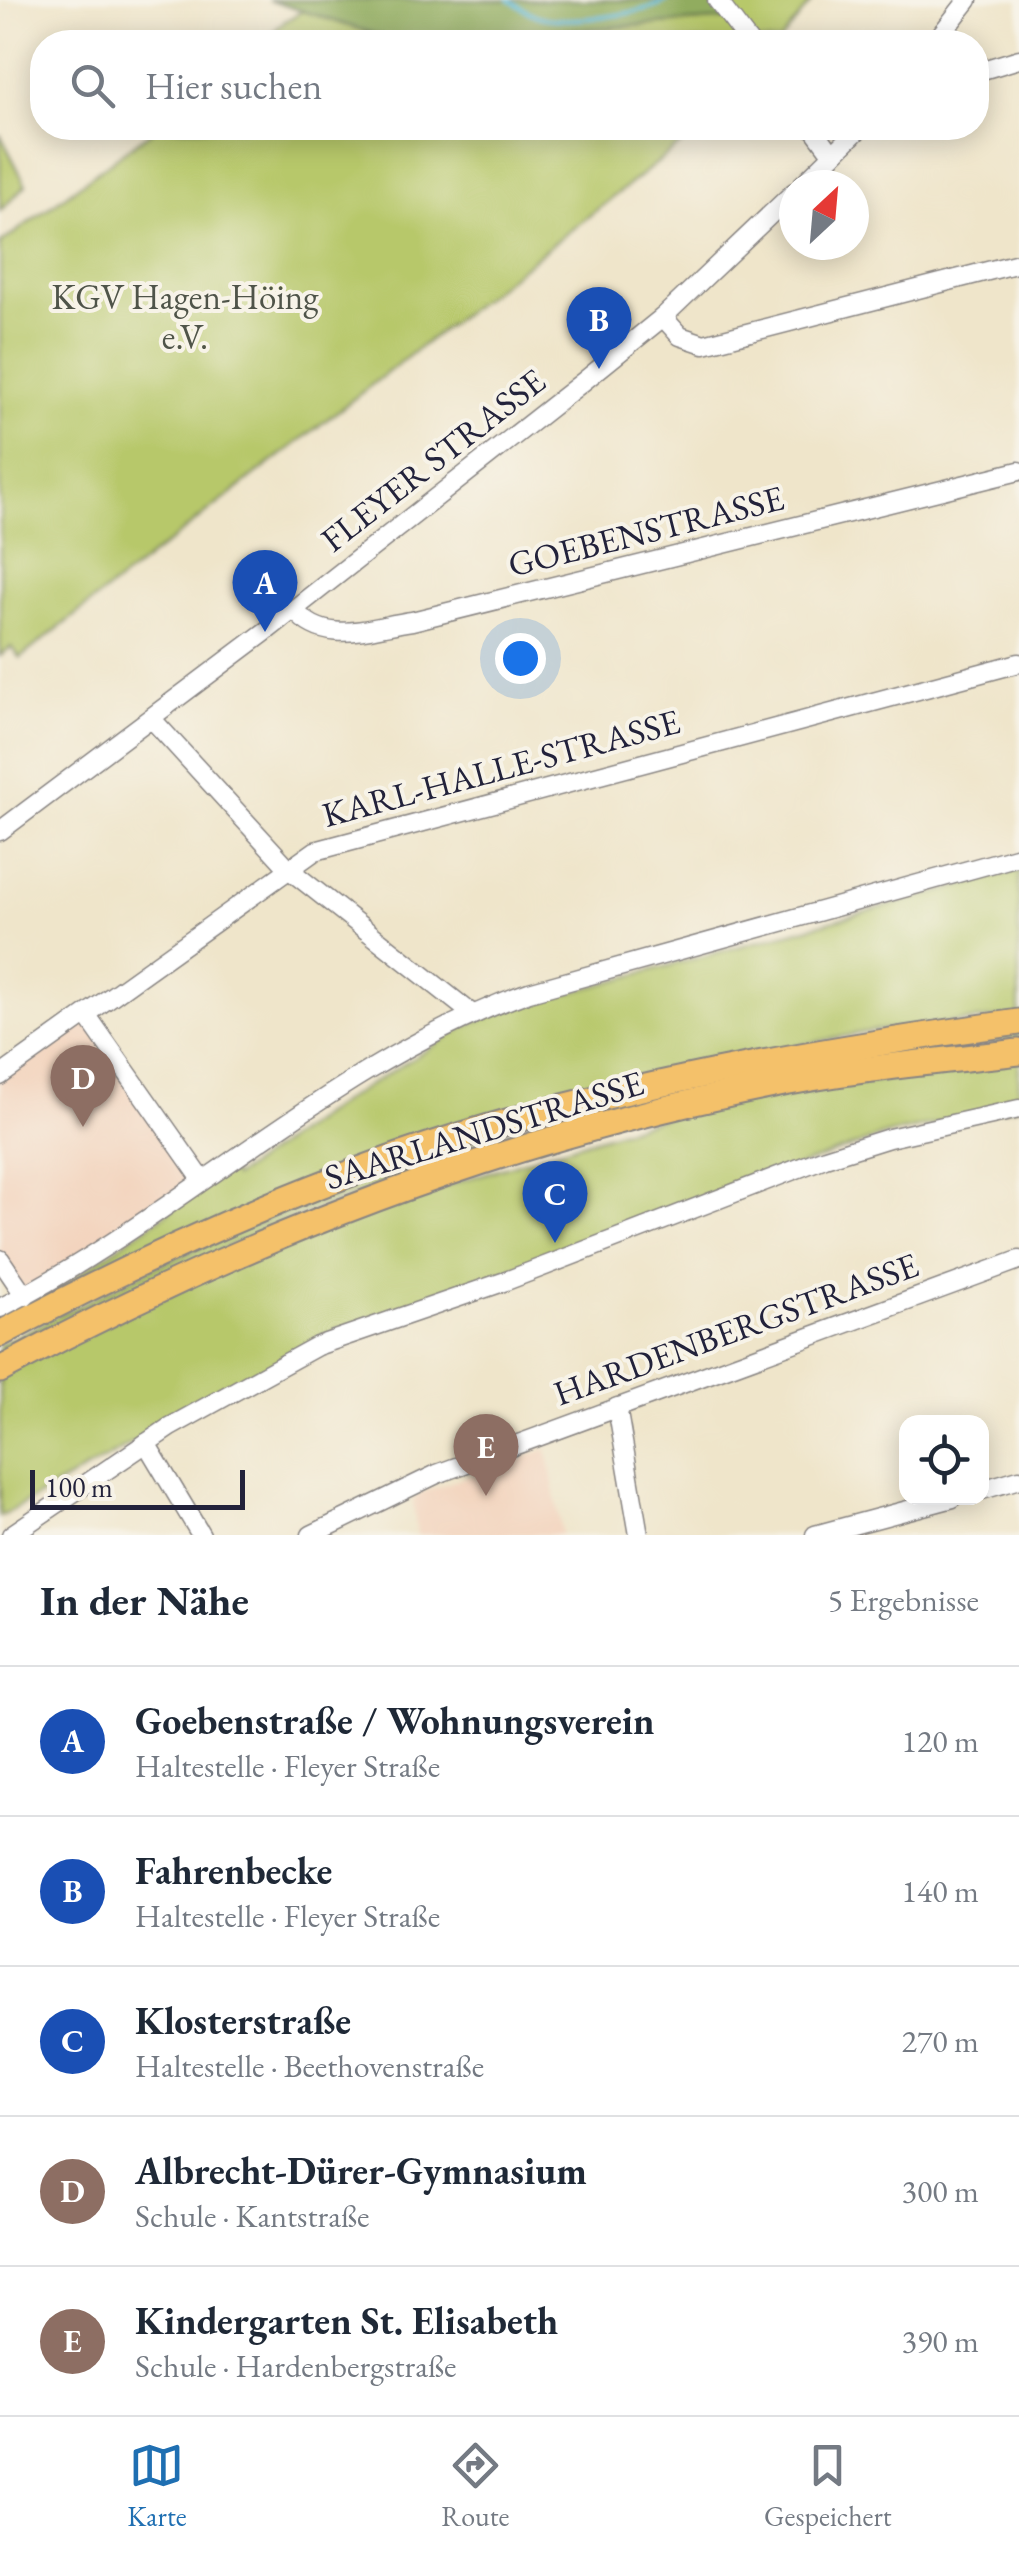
<!DOCTYPE html>
<html lang="de">
<head>
<meta charset="utf-8">
<style>
  body { margin:0; font-family:"EB Garamond",serif; background:#f2f2f3; color:#1f2937 }
  .controls { position:absolute; right:30px; bottom:30px; display:grid; overflow:hidden; border-radius:20px; box-shadow:0 5px 25px #0003 }
  .controls button { width:90px; height:90px; display:grid; place-items:center; padding:0; border:0; border-bottom:2px solid #e0e1e3; background:#fff; color:#1f2937; font:50px sans-serif }
  .compass { position:absolute; left:779px; top:170px; width:90px; height:90px; border-radius:50%; background:#fff; box-shadow:0 5px 25px #0003; rotate:26deg }
  .scale { position:absolute; left:30px; bottom:25px; width:215px; box-sizing:border-box; padding-left:10px; border:5px solid #22223b; border-top:0; font-size:28px; line-height:35px; white-space:nowrap; color:#22223b; -webkit-text-stroke:8px #f7f3e8; paint-order:stroke }
  .you { position:absolute; left:520px; top:658px; width:35px; height:35px; margin:-25px; border:8px solid #fff; border-radius:50%; background:#1a73e8; box-shadow:0 0 0 15px #1a73e833 }
  .badge { display:grid; place-items:center; width:65px; height:65px; border-radius:50%; background:#1f6fb2; color:#fff; font-size:32px; font-weight:700 }
  .pin { position:absolute; translate:-50% -82px; filter:drop-shadow(0 2px 5px #0008) }
  .pin::after { content:''; position:absolute; top:52px; width:35px; height:30px; background:inherit; clip-path:polygon(0 0,100% 0,50% 100%) }
  .list { margin:0; padding:0; list-style:none }
  h2 { display:flex; justify-content:space-between; align-items:center; height:130px; margin:0; padding:0 40px; font-size:42px }
  h2 small { font-size:32px; font-weight:400; color:#747a83 }
  .list li { display:grid; grid-template-columns:65px 1fr auto; gap:30px; align-items:center; box-sizing:border-box; height:150px; padding:0 40px; border-top:2px solid #e0e1e3 }
  .list b { display:block; font-size:38px; white-space:nowrap }
  .list p { margin:0; font-size:32px; white-space:nowrap; color:#747a83 }
  .list em { font-size:32px; font-style:normal; color:#747a83 }
  .icon { flex:none; width:55px; height:55px; fill:none; stroke:currentColor; stroke-width:2; stroke-linecap:round; stroke-linejoin:round }
  .map { position:relative; flex:none; width:1019px; height:1535px; overflow:hidden }
  .search { position:absolute; background:#fff; box-shadow:0 5px 25px #0003; left:30px; right:30px; top:30px; height:110px; display:flex; align-items:center; gap:25px; box-sizing:border-box; padding:0 35px; border-radius:40px; color:#747a83; font-size:38px }
  .sheet { height:880px; background:#fff }
  nav { display:flex; justify-content:space-around; align-items:center; box-sizing:border-box; height:140px; border-top:2px solid #e0e1e3; background:#fff; font-size:28px; color:#747a83 }
  nav a { display:grid; justify-items:center; gap:5px }
  nav .on { color:#1f6fb2 }
  .map>svg:first-child { display:block }
  .built { fill:#f3d4be }
  .green { fill:#b7c86b; stroke:#6c7553; stroke-width:2.5 }
  .forest { fill:#91ac5f; stroke:#5a674d; stroke-width:2.5 }
  .lines { fill:none; stroke-linecap:round; stroke-linejoin:round }
  .stream { stroke:#5bbad9; stroke-width:4 }
  .minor-casing { stroke:#888482; stroke-width:21 }
  .highway-casing { stroke:#888482; stroke-width:29 }
  .minor { stroke:#fff; stroke-width:18 }
  .highway { stroke:#f4c16a; stroke-width:25 }
  .labels { text-anchor:middle; stroke-width:8; stroke-linejoin:round; paint-order:stroke }
  .park-label { font-size:35px; fill:#4f5449; stroke:#f7f3e8 }
  .street-label { font-size:35px; fill:#22223b; stroke:#f7f3e8 }
</style>
</head>
<body>
<div class="map">
<svg width="1019" height="1535" viewBox="0 0 1019 1535">
  <rect width="100%" height="100%" fill="#f7f3e8"/>
  <filter id="ink" filterUnits="userSpaceOnUse"><feTurbulence type="fractalNoise" baseFrequency=".01" numOctaves="2"/><feDisplacementMap in="SourceGraphic" scale="20" xChannelSelector="R" yChannelSelector="G"/><feConvolveMatrix kernelMatrix="1 2 1 2 8 2 1 2 1" color-interpolation-filters="sRGB"/></filter>
  <filter id="wash" filterUnits="userSpaceOnUse"><feTurbulence type="fractalNoise" baseFrequency=".0048" numOctaves="4" result="noise"/><feDisplacementMap in="SourceGraphic" scale="40" xChannelSelector="R" yChannelSelector="G"/><feGaussianBlur stdDeviation="2.25" result="paint"/><feColorMatrix in="noise" values="0 0 0 0 0 0 0 0 0 0 0 0 0 0 0 0 0 1.4 0 .05"/><feComposite in="paint" operator="in"/></filter>
  <g filter="url(#wash)">
    <rect width="100%" height="100%" fill="#efe5ca"/>
    <!-- built -->
    <g class="built">
      <path d="M88 1017 201 1178 25 1296 0 1259V1076Z"/>
      <path d="M547 1449 562 1535H417L413 1500 423 1492Z"/>
    </g>
    <!-- green -->
    <g class="green">
      <path d="M717 0H813L780 42H407L730 19Z"/>
      <path d="M305 10 399 42H264L283 22Z"/>
      <path d="M156 128H702L20 658 11 647 0 656V244Z"/>
      <path d="M0 134 26 185 0 211Z"/>
      <path d="M1019 870V1016L871 1031 627 1079 8 1319 5 1314 67 1283 228 1170 234 1177 346 1099 466 1026 499 1012Z"/>
      <path d="M1019 1031V1039L781 1072 397 1179 266 1228 0 1357V1345L153 1268 379 1172 625 1099Z"/>
      <path d="M1019 1059V1106L885 1135 327 1335 0 1517V1373L304 1230 693 1108Z"/>
    </g>
    <!-- forest -->
    <path class="forest" d="M268 0H717L731 19 399 42Z"/>
    <g class="lines">
      <!-- stream -->
      <path class="stream" d="M509 0C518 5 527 12 537 16 560 25 646 15 667 0"/>
    </g>
  </g>
  <g filter="url(#ink)">
    <g class="lines">
      <!-- minor casing -->
      <g class="minor-casing">
        <g id="minor">
          <path d="M717 0 749 42"/>
          <path d="M935 42 968 0"/>
          <path d="M976 72 1019 59"/>
          <path d="M813 128 833 155"/>
          <path d="M802 185 860 128"/>
          <path d="M663 317 680 336 704 344 1019 263"/>
          <path d="M294 610C326 647 368 627 412 621L1019 471"/>
          <path d="M151 718 291 871 471 1013"/>
          <path d="M0 831 265 632 584 381 663 317 794 192"/>
          <path d="M88 1017 201 1178"/>
          <path d="M0 1076 315 851 1019 663"/>
          <path d="M0 1259 25 1296"/>
          <path d="M0 1308C184 1214 332 1063 529 992L1019 856"/>
          <path d="M617 1407 639 1535"/>
          <path d="M146 1443 201 1535"/>
          <path d="M982 1490 1019 1479"/>
          <path d="M11 1535 170 1427 317 1346 506 1281 825 1158 889 1138 1019 1109"/>
          <path d="M311 1535 437 1474 1019 1260"/>
          <path d="M815 1535 953 1498"/>
        </g>
      </g>
      <!-- highway casing -->
      <g class="highway-casing">
        <g id="highway">
          <path d="M0 1334C154 1252 319 1177 486 1128 661 1077 839 1047 1019 1022"/>
          <path d="M0 1370C242 1240 494 1141 764 1087 848 1069 934 1062 1019 1052"/>
        </g>
      </g>
      <!-- minor -->
      <use href="#minor" class="minor"/>
      <!-- highway -->
      <use href="#highway" class="highway"/>
    </g>
  </g>
  <g class="labels">
    <!-- park labels -->
    <g class="park-label">
      <text x="185" y="309">KGV Hagen-Höing<tspan x="185" dy="40">e.V.</tspan></text>
    </g>
    <!-- street labels -->
    <g class="street-label">
      <text transform="translate(433 460) rotate(-38)" y="12">FLEYER STRASSE</text>
      <text transform="translate(646 531) rotate(-14)" y="12">GOEBENSTRASSE</text>
      <text transform="translate(501 768) rotate(-15)" y="12">KARL-HALLE-STRASSE</text>
      <text transform="translate(484 1130) rotate(-17)" y="12">SAARLANDSTRASSE</text>
      <text transform="translate(736 1329) rotate(-20)" y="12">HARDENBERGSTRASSE</text>
    </g>
  </g>
</svg>
<div class="controls">
<button><svg class="icon" aria-label="locate" viewBox="0 0 24 24"><circle cx="12" cy="12" r="6"/><path d="M12 2v4M12 18v4M2 12h4M18 12h4"/></svg></button>
</div>
<svg class="compass" viewBox="-18 -18 36 36"><path d="M0-13l5 13h-10z" fill="#e53935"/><path d="M0 13l5-13h-10z" fill="#747a83"/></svg>
<div class="scale">100 m</div>
<div class="you"></div>
<div class="pin badge" style="left:265px;top:632px;background:#1a4fb4">A</div>
<div class="pin badge" style="left:599px;top:369px;background:#1a4fb4">B</div>
<div class="pin badge" style="left:555px;top:1243px;background:#1a4fb4">C</div>
<div class="pin badge" style="left:83px;top:1127px;background:#8d6e63">D</div>
<div class="pin badge" style="left:486px;top:1496px;background:#8d6e63">E</div>
<div class="search"><svg class="icon" aria-label="search" viewBox="0 0 24 24"><circle cx="10" cy="10" r="6"/><path d="M15 15l6 6"/></svg>Hier suchen</div>
</div>
<section class="sheet">
<h2>In der Nähe<small>5 Ergebnisse</small></h2>
<ul class="list">
<li><span class="badge" style="background:#1a4fb4">A</span><div><b>Goebenstraße / Wohnungsverein</b><p>Haltestelle · Fleyer Straße</p></div><em>120 m</em></li>
<li><span class="badge" style="background:#1a4fb4">B</span><div><b>Fahrenbecke</b><p>Haltestelle · Fleyer Straße</p></div><em>140 m</em></li>
<li><span class="badge" style="background:#1a4fb4">C</span><div><b>Klosterstraße</b><p>Haltestelle · Beethovenstraße</p></div><em>270 m</em></li>
<li><span class="badge" style="background:#8d6e63">D</span><div><b>Albrecht-Dürer-Gymnasium</b><p>Schule · Kantstraße</p></div><em>300 m</em></li>
<li><span class="badge" style="background:#8d6e63">E</span><div><b>Kindergarten St. Elisabeth</b><p>Schule · Hardenbergstraße</p></div><em>390 m</em></li>
</ul>
</section>
<nav>
<a class="on"><svg class="icon" aria-label="map" viewBox="0 0 24 24"><path d="M3 6l6-2 6 2 6-2v14l-6 2-6-2-6 2zM9 4v14M15 6v14"/></svg>Karte</a>
<a><svg class="icon" aria-label="directions" viewBox="0 0 24 24"><path d="M12 3l9 9-9 9-9-9zM9 14v-3h6M13 9l2 2-2 2"/></svg>Route</a>
<a><svg class="icon" aria-label="saved" viewBox="0 0 24 24"><path d="M7 4h10v16l-5-4-5 4z"/></svg>Gespeichert</a>
</nav>
</body>
</html>
